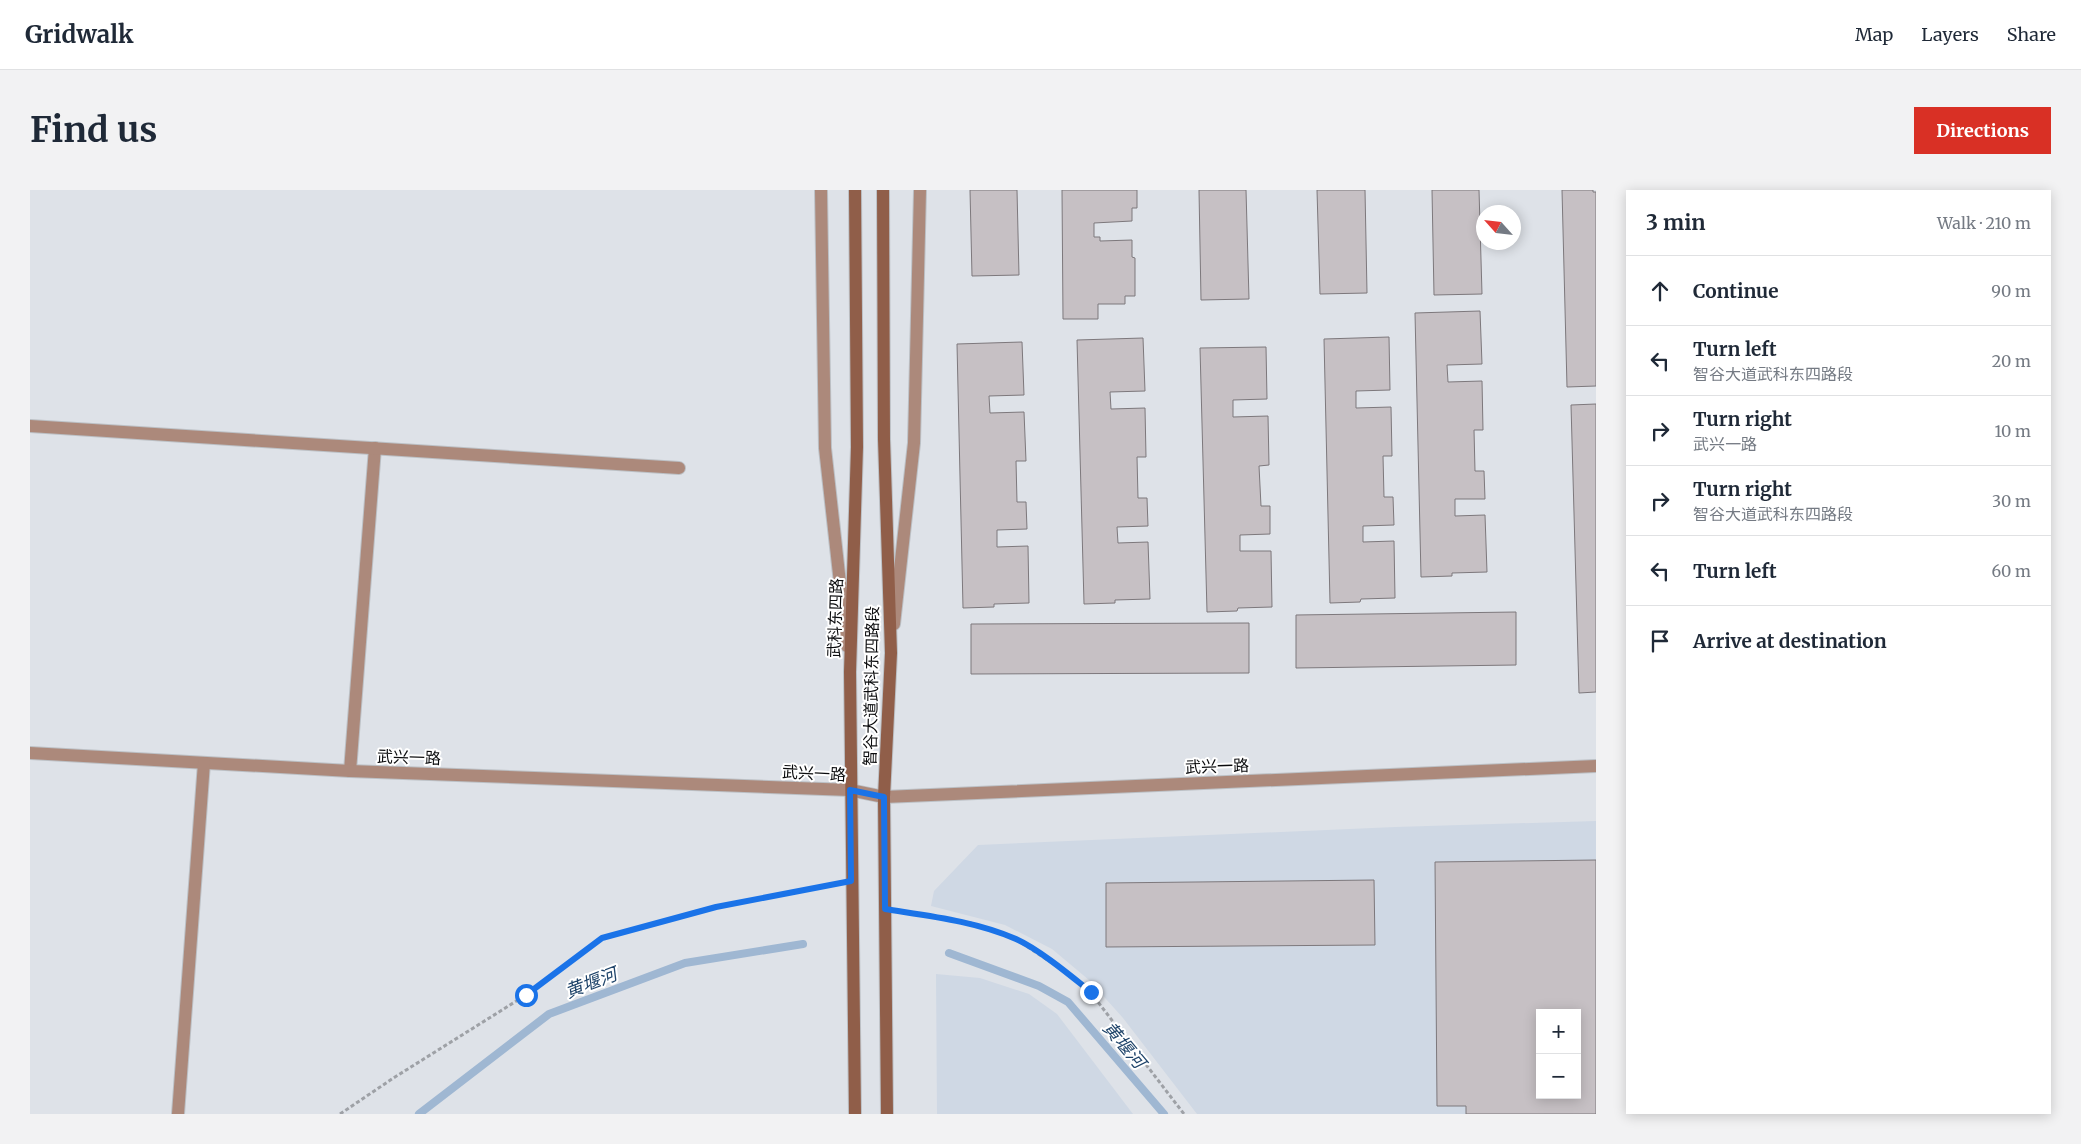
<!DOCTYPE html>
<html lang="en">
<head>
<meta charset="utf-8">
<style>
  body { margin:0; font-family:Merriweather,"Noto Sans SC",serif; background:#f2f2f3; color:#1f2937 }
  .controls { position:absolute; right:15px; bottom:15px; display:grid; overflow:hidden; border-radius:0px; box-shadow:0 2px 12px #0003 }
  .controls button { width:45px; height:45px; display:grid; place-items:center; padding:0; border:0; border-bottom:1px solid #e0e1e3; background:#fff; color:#1f2937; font:25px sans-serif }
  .compass { position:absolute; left:1446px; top:15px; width:45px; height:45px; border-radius:50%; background:#fff; box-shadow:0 2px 12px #0003; rotate:297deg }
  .stop { position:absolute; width:15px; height:15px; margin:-11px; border:4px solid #1a73e8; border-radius:50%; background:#fff }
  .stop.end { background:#1a73e8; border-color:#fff; box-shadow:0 1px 5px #0008 }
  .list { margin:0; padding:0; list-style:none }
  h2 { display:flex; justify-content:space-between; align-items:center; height:65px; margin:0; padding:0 20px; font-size:21px }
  h2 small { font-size:16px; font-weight:400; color:#747a83 }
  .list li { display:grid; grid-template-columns:32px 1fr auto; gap:15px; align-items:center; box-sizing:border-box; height:70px; padding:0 20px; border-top:1px solid #e0e1e3 }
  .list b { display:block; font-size:19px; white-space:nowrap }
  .list p { margin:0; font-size:16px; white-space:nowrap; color:#747a83 }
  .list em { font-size:16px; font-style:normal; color:#747a83 }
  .icon { flex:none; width:28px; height:28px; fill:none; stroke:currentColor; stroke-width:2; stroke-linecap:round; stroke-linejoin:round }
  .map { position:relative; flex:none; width:1566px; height:924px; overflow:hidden; border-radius:0px }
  header { display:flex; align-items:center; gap:30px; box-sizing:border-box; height:70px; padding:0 25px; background:#fff; border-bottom:1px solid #e0e1e3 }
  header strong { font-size:24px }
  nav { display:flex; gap:28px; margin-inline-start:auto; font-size:18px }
  .intro { display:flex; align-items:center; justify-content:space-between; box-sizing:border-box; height:120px; padding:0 30px }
  h1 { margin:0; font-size:35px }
  .button { padding:12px 22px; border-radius:0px; background:#d93025; color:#fff; font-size:18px; font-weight:700 }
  main { display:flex; gap:30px; padding:0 30px }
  aside { flex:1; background:#fff; border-radius:0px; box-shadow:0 2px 12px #0003 }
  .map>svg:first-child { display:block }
  .built { fill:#cfd8e4; fill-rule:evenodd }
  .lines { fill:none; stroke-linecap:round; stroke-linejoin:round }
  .stream { stroke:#9fb7d2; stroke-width:8 }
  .building { fill:#c6c0c4; stroke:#7d787c; fill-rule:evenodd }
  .service-casing { stroke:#bcc0c5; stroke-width:14 }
  .minor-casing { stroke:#bcc0c5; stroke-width:14 }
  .tertiary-casing { stroke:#bcc0c5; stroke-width:14 }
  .secondary-casing { stroke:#bcc0c5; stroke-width:14 }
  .path { stroke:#9ea1a6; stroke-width:3; stroke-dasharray:4 2.5; stroke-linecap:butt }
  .service { stroke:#ac897b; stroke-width:12 }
  .minor { stroke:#ac897b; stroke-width:12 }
  .tertiary { stroke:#ac897b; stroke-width:12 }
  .secondary { stroke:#905e49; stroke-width:12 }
  .route { stroke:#1a73e8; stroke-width:6 }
  .labels { text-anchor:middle; stroke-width:4; stroke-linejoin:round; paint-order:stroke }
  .street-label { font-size:16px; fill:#0a0b0d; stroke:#fff }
  .water-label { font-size:18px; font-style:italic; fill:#1f446a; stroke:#fff }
</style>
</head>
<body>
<header>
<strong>Gridwalk</strong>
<nav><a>Map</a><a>Layers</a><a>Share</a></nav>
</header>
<div class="intro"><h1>Find us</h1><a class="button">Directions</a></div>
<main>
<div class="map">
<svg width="1566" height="924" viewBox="0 0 1566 924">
  <rect width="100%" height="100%" fill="#dee2e8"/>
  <!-- built -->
  <g class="built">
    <path d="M1566 631V924H1167L1093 828 1059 790 1022 759 975 735 901 716 904 701 948 655 1365 637ZM1510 823H1547V905H1510Z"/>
    <path d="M906 784 950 788 999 804 1027 824 1103 924H907Z"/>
  </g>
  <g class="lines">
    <!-- stream -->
    <g class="stream">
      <path d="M919 763 1009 796 1038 812 1134 924"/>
      <path d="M389 924 519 824 655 773 773 754"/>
    </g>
  </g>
  <!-- building -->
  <g class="building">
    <path d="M940 0H987L989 85 942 86Z"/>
    <path d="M1032 0H1107V18H1102V31L1064 33V47H1070V51L1102 50V67L1105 68V106H1095V114H1068V129H1033Z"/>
    <path d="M1169 0H1216L1219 109 1171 110Z"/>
    <path d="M1287 0H1335L1337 103 1290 104Z"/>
    <path d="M1402 0H1449L1452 104 1404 105Z"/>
    <path d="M1532 0H1563V2H1566V196L1537 197Z"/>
    <path d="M1450 121 1452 174 1417 175 1418 192 1452 191 1453 240H1444L1445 281H1454L1455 309H1425V326L1455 325 1457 382 1422 383V386L1391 387 1385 123Z"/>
    <path d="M1359 147 1360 200 1326 201V218L1361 217 1362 266H1353L1354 307H1363L1364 335 1333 336V352L1364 351 1365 408 1331 409 1330 412 1300 413 1294 149Z"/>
    <path d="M1113 148 1115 201 1080 202 1081 219 1115 218 1116 267H1107L1108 308H1117L1118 336 1087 337 1088 353 1118 352 1120 409 1085 410V413L1054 414 1047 150Z"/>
    <path d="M992 152 994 205 959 206 960 223 994 222 996 271H986L987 312H996L997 339 967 340V357L998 356 999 413 964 414V417L933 418 927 154Z"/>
    <path d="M1236 157 1237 209 1203 210V227L1238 226 1239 275 1229 276 1231 316H1240V344L1210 345V361H1241L1242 417 1208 418 1207 421 1177 422 1170 158Z"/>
    <path d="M1566 214V502L1549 503 1541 215Z"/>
    <path d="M1486 422V475L1266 478V425Z"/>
    <path d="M1219 433V483L941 484V434Z"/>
    <path d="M1566 670V924H1436V916H1407L1405 672ZM1510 823H1547V905H1510Z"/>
    <path d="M1344 690 1345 755 1076 757V693Z"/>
  </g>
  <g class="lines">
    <!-- service casing -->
    <g class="service-casing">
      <path id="service" d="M320 581 345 258"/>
    </g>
    <!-- minor casing -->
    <g class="minor-casing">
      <g id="minor">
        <path d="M0 236 649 278"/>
        <path d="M0 563 320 581 820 600 854 607 1566 576"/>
        <path d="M148 924 174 573"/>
      </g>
    </g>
    <!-- tertiary casing -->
    <g class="tertiary-casing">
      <g id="tertiary">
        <path d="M791 0 795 258 817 456"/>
        <path d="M864 434 884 253 890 0"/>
      </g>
    </g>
    <!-- secondary casing -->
    <g class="secondary-casing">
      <g id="secondary">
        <path d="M853 0 854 249 861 463 854 607 857 924"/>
        <path d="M825 924 820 482 827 257 825 0"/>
      </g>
    </g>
    <!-- path -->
    <g class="path">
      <path d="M873 722 941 733 987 750 1033 780 1061 803 1154 924"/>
      <path d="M310 924 365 887 496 805 572 748 687 717 803 695"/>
    </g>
    <!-- service -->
    <use href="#service" class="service"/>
    <!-- minor -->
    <use href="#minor" class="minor"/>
    <!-- tertiary -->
    <use href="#tertiary" class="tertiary"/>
    <!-- secondary -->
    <use href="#secondary" class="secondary"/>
  </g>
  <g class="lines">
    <!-- route -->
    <path class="route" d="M496 805 572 748 686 717 821 691 820 600 854 607 855 719C899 726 945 731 986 749 1010 760 1041 786 1061 802"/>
  </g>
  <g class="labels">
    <!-- street labels -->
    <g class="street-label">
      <text transform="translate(805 428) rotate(-88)" y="6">武科东四路</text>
      <text transform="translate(841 496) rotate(-89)" y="6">智谷大道武科东四路段</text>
      <text transform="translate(379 567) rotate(2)" y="6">武兴一路</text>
      <text transform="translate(1187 576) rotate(-2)" y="6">武兴一路</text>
      <text transform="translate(784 583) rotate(3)" y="6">武兴一路</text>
    </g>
    <!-- water labels -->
    <g class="water-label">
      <text transform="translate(561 793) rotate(-21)" y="6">黄堰河</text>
      <text transform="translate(1094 855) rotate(50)" y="6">黄堰河</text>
    </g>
  </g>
</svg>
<div class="controls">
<button>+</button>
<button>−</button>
</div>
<svg class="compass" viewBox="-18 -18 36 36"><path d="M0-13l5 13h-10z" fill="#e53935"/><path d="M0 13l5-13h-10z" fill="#747a83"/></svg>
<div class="stop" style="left:496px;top:805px"></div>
<div class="stop end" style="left:1061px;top:802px"></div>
</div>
<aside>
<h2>3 min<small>Walk · 210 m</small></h2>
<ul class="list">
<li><svg class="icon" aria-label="ahead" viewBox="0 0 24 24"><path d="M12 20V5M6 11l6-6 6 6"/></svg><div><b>Continue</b></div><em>90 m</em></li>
<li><svg class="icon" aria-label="left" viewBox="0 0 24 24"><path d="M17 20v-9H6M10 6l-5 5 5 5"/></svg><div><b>Turn left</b><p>智谷大道武科东四路段</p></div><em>20 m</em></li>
<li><svg class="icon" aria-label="right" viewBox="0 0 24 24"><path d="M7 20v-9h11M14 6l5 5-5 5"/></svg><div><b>Turn right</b><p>武兴一路</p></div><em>10 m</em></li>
<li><svg class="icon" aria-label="right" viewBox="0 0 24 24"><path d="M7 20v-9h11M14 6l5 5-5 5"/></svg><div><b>Turn right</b><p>智谷大道武科东四路段</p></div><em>30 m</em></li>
<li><svg class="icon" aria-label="left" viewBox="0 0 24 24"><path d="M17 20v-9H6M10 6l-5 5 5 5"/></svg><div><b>Turn left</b></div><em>60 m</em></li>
<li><svg class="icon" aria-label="arrive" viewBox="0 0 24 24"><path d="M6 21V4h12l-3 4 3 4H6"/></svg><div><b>Arrive at destination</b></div></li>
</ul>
</aside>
</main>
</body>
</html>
